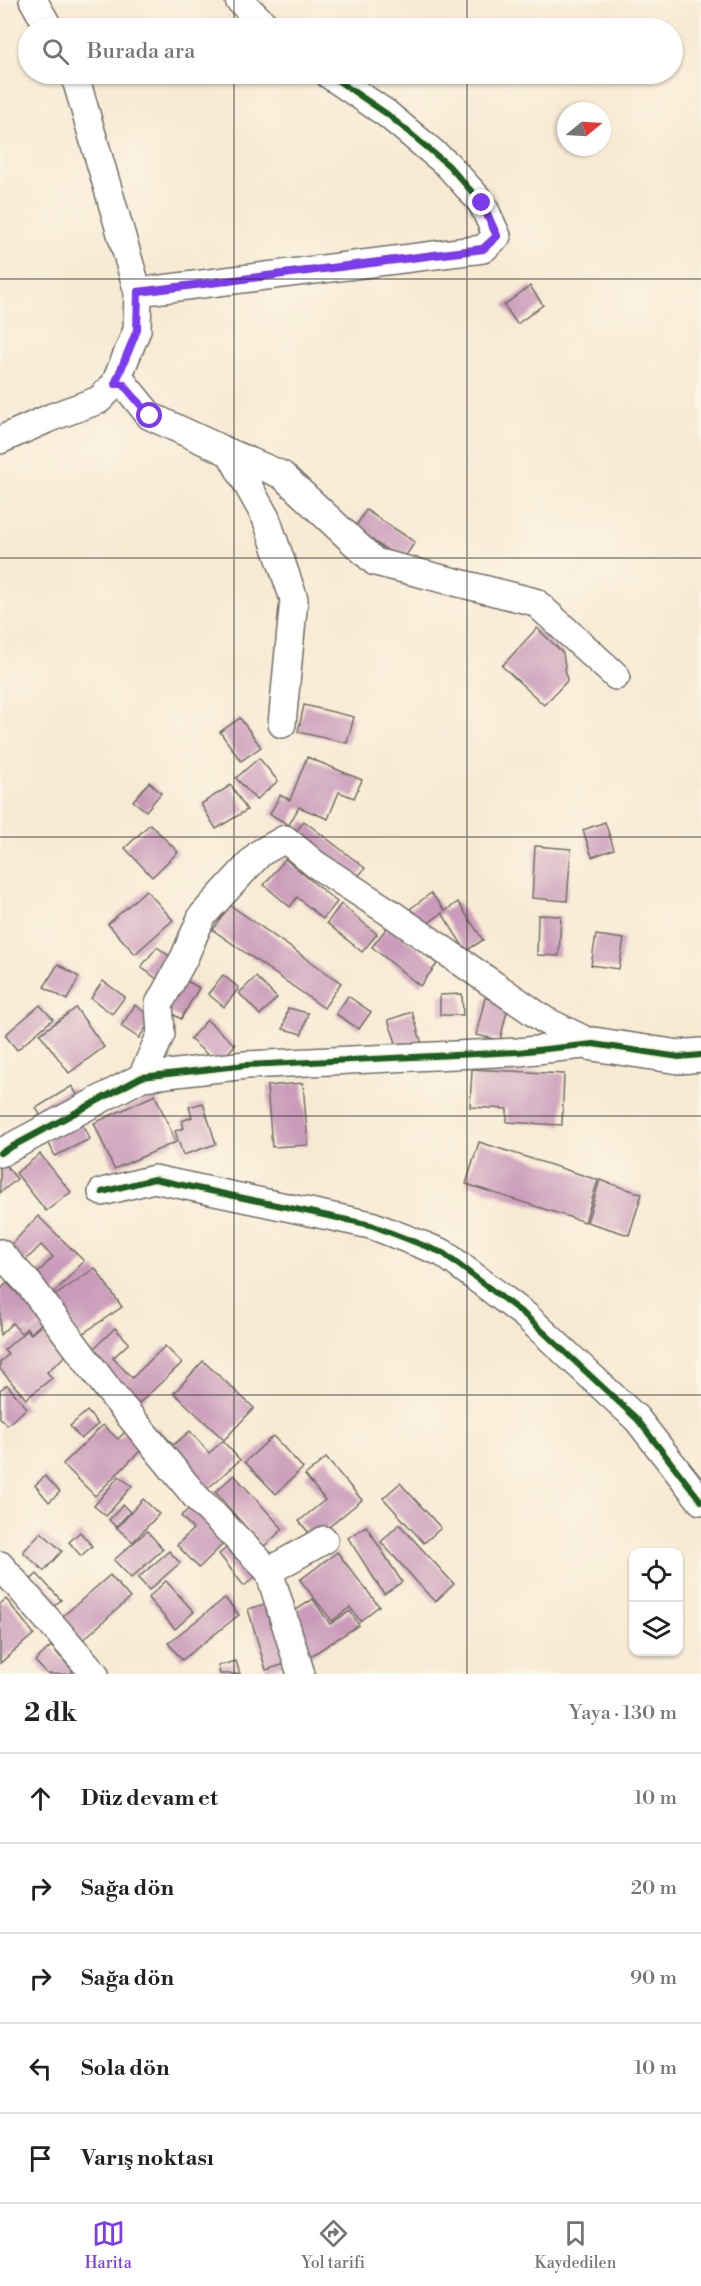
<!DOCTYPE html>
<html lang="tr">
<head>
<meta charset="utf-8">
<style>
  body { margin:0; font-family:"Libre Bodoni",serif; background:#f6f6f6; color:#202124 }
  .controls { position:absolute; right:18px; bottom:18px; display:grid; overflow:hidden; border-radius:12px; box-shadow:0 2px 4px #0004 }
  .controls button { width:54px; height:54px; display:grid; place-items:center; padding:0; border:0; border-bottom:2px solid #e0e0e0; background:#fff; color:#202124; font:30px sans-serif }
  .compass { position:absolute; left:557px; top:102px; width:54px; height:54px; border-radius:50%; background:#fff; box-shadow:0 2px 4px #0004; rotate:72deg }
  .stop { position:absolute; width:18px; height:18px; margin:-14px; border:4px solid #7c3aed; border-radius:50%; background:#fff }
  .stop.end { background:#7c3aed; border-color:#fff; box-shadow:0 2px 6px #0008 }
  .list { margin:0; padding:0; list-style:none }
  h2 { display:flex; justify-content:space-between; align-items:center; height:78px; margin:0; padding:0 24px; font-size:26px }
  h2 small { font-size:20px; font-weight:400; color:#757577 }
  .list li { display:grid; grid-template-columns:39px 1fr auto; gap:18px; align-items:center; box-sizing:border-box; height:90px; padding:0 24px; border-top:2px solid #e0e0e0 }
  .list b { display:block; font-size:22px; white-space:nowrap }
  .list em { font-size:20px; font-style:normal; color:#757577 }
  .icon { flex:none; width:33px; height:33px; fill:none; stroke:currentColor; stroke-width:2; stroke-linecap:round; stroke-linejoin:round }
  .map { position:relative; flex:none; width:701px; height:1674px; overflow:hidden }
  .search { position:absolute; background:#fff; box-shadow:0 2px 4px #0004; left:18px; right:18px; top:18px; height:66px; display:flex; align-items:center; gap:15px; box-sizing:border-box; padding:0 21px; border-radius:33px; color:#757577; font-size:22px }
  .sheet { height:528px; background:#fff }
  nav { display:flex; justify-content:space-around; align-items:center; box-sizing:border-box; height:84px; border-top:2px solid #e0e0e0; background:#fff; font-size:16px; color:#757577 }
  nav a { display:grid; justify-items:center; gap:3px }
  nav .on { color:#7c3aed }
  .map>svg:first-child { display:block }
  .building { fill:#c99ab9 }
  .lines { fill:none; stroke-linecap:round; stroke-linejoin:round }
  .minor-casing { stroke:#726e66; stroke-width:30 }
  .tertiary-casing { stroke:#726e66; stroke-width:36 }
  .minor { stroke:#fff; stroke-width:27 }
  .tertiary { stroke:#fff; stroke-width:33 }
  .cycleway-casing { stroke:#fcf5e5; stroke-width:10 }
  .cycleway { stroke:#1b5e20; stroke-width:6 }
  .route { stroke:#7c3aed; stroke-width:8 }
  .grid { fill:none; stroke:#2b2b2b; stroke-width:1.5; stroke-opacity:0.55 }
</style>
</head>
<body>
<div class="map">
<svg width="701" height="1674" viewBox="0 0 701 1674">
  <rect width="100%" height="100%" fill="#fcf5e5"/>
  <filter id="ink" filterUnits="userSpaceOnUse"><feTurbulence type="fractalNoise" baseFrequency=".0167" numOctaves="2"/><feDisplacementMap in="SourceGraphic" scale="12" xChannelSelector="R" yChannelSelector="G"/><feConvolveMatrix kernelMatrix="1 2 1 2 8 2 1 2 1" color-interpolation-filters="sRGB"/></filter>
  <filter id="wash" filterUnits="userSpaceOnUse"><feTurbulence type="fractalNoise" baseFrequency=".008" numOctaves="4" result="noise"/><feDisplacementMap in="SourceGraphic" scale="24" xChannelSelector="R" yChannelSelector="G"/><feGaussianBlur stdDeviation="1.35" result="paint"/><feColorMatrix in="noise" values="0 0 0 0 0 0 0 0 0 0 0 0 0 0 0 0 0 1.4 0 .05"/><feComposite in="paint" operator="in"/></filter>
  <g filter="url(#wash)">
    <rect width="100%" height="100%" fill="#f7ead3"/>
    <g id="blocks">
      <!-- building -->
      <g class="building">
        <path d="M530 286 543 305 517 324 504 305Z"/>
        <path d="M366 510 415 542 403 560 354 529Z"/>
        <path d="M537 628 563 653 567 681 544 705 502 666Z"/>
        <path d="M304 705 354 717 347 743 298 732Z"/>
        <path d="M240 718 261 747 241 761 220 732Z"/>
        <path d="M307 757 362 780 354 798 339 792 328 819 299 807 289 825 270 814 280 795 290 800Z"/>
        <path d="M259 758 278 781 256 800 236 778Z"/>
        <path d="M149 782 161 793 146 811 133 801Z"/>
        <path d="M231 785 247 810 216 829 201 804Z"/>
        <path d="M304 821 365 868 352 884 291 838Z"/>
        <path d="M605 822 614 849 592 857 583 830Z"/>
        <path d="M150 824 178 852 152 877 125 848Z"/>
        <path d="M535 846 571 849 567 901 532 898Z"/>
        <path d="M285 859 337 902 323 919 297 897 290 907 264 885Z"/>
        <path d="M146 890 173 920 135 954 108 924Z"/>
        <path d="M431 893 445 911 458 902 483 940 466 951 442 913 424 926 410 909Z"/>
        <path d="M341 904 377 934 362 952 327 923Z"/>
        <path d="M230 905 341 983 324 1008 213 930Z"/>
        <path d="M538 915 561 916 559 956 537 955Z"/>
        <path d="M389 925 437 964 420 986 372 947Z"/>
        <path d="M596 935 624 939 619 969 591 965Z"/>
        <path d="M157 947 176 961 161 982 141 967Z"/>
        <path d="M58 964 79 977 67 1000 44 987Z"/>
        <path d="M223 975 239 988 224 1007 208 994Z"/>
        <path d="M256 977 277 998 260 1015 239 993Z"/>
        <path d="M184 979 199 988 181 1019 166 1010Z"/>
        <path d="M103 981 125 997 112 1014 91 998Z"/>
        <path d="M462 994 463 1015H440V995Z"/>
        <path d="M348 996 371 1012 359 1029 336 1014Z"/>
        <path d="M485 998 509 1003 500 1040 476 1035Z"/>
        <path d="M40 1005 53 1019 17 1050 5 1035Z"/>
        <path d="M135 1005 153 1018 139 1038 121 1026Z"/>
        <path d="M76 1008 104 1047 69 1073 40 1034Z"/>
        <path d="M288 1008 308 1013 302 1034 283 1029Z"/>
        <path d="M412 1012 423 1047 400 1054 388 1020Z"/>
        <path d="M207 1020 235 1045 218 1064 190 1039Z"/>
        <path d="M472 1069 564 1074 562 1125 507 1122V1109L470 1107Z"/>
        <path d="M303 1083 308 1145 272 1147 267 1086Z"/>
        <path d="M72 1086 82 1103 46 1125 36 1108Z"/>
        <path d="M155 1095 176 1142 114 1169 94 1123Z"/>
        <path d="M203 1103 216 1144 183 1155 175 1131 184 1128 182 1121 192 1117 189 1107Z"/>
        <path d="M80 1121 90 1139 55 1156 46 1137Z"/>
        <path d="M479 1142 598 1180 585 1222 466 1184Z"/>
        <path d="M40 1154 71 1192 46 1211 16 1173Z"/>
        <path d="M3 1162 17 1179 0 1193V1164Z"/>
        <path d="M600 1180 642 1194 629 1235 587 1222Z"/>
        <path d="M38 1216 84 1261 52 1295 34 1277 53 1257 41 1245 24 1262 9 1247Z"/>
        <path d="M95 1268 122 1307 79 1336 53 1297Z"/>
        <path d="M7 1283 44 1321 31 1333 27 1328 21 1333 12 1323 0 1335V1290Z"/>
        <path d="M47 1321 72 1350 47 1372 52 1378 26 1399 0 1369V1362L8 1355 4 1350 27 1330 31 1334Z"/>
        <path d="M115 1328 129 1343 113 1358 132 1378 165 1346 182 1363 135 1407 86 1356Z"/>
        <path d="M203 1361 254 1408 224 1440 174 1393Z"/>
        <path d="M7 1385 27 1408 7 1425 0 1418V1390Z"/>
        <path d="M87 1411 98 1424 81 1439 70 1426Z"/>
        <path d="M103 1425 118 1439 129 1428 146 1445 95 1496 63 1464Z"/>
        <path d="M157 1427 173 1445 190 1431 209 1453 223 1441 240 1460 206 1490 147 1436Z"/>
        <path d="M273 1436 303 1468 276 1494 245 1462Z"/>
        <path d="M326 1458 362 1500 314 1539 299 1521 325 1500 305 1475Z"/>
        <path d="M234 1475 283 1529 263 1547 215 1492Z"/>
        <path d="M45 1476 60 1492 49 1502 35 1485Z"/>
        <path d="M119 1476 132 1486 106 1516 94 1506Z"/>
        <path d="M400 1483 441 1528 424 1543 383 1498Z"/>
        <path d="M143 1499 159 1514 133 1542 117 1528Z"/>
        <path d="M196 1502 230 1537 199 1568 177 1545 193 1529 181 1516Z"/>
        <path d="M123 1505 130 1512 116 1527 109 1520Z"/>
        <path d="M399 1524 454 1584 435 1602 381 1542Z"/>
        <path d="M366 1526 402 1582 384 1594 348 1538Z"/>
        <path d="M147 1531 163 1549 131 1578 114 1560Z"/>
        <path d="M41 1532 62 1551 44 1571 23 1552Z"/>
        <path d="M80 1532 92 1546 81 1556 69 1542Z"/>
        <path d="M235 1541 260 1573 244 1586 219 1554Z"/>
        <path d="M169 1551 180 1563 149 1590 138 1578Z"/>
        <path d="M337 1552 379 1606 360 1621 350 1607 332 1621 300 1580Z"/>
        <path d="M37 1574 61 1600 45 1614 22 1588Z"/>
        <path d="M110 1575 130 1598 76 1646 55 1623Z"/>
        <path d="M166 1581 194 1612 175 1629 148 1598Z"/>
        <path d="M225 1598 239 1615 182 1660 168 1643Z"/>
        <path d="M6 1599 34 1634 0 1663V1604Z"/>
        <path d="M313 1599 330 1624 350 1611 359 1625 311 1656 285 1617Z"/>
        <path d="M270 1603 288 1663 266 1670 248 1609Z"/>
        <path d="M51 1646 73 1671 70 1674H47L35 1661Z"/>
        <path d="M236 1661 240 1674H220L218 1666Z"/>
      </g>
    </g>
  </g>
  <g filter="url(#ink)">
    <use href="#blocks" fill-opacity="0" stroke="#726e66" stroke-width="1.5"/>
    <g class="lines">
      <!-- minor casing -->
      <g class="minor-casing">
        <g id="minor">
          <path d="M33 0 49 28"/>
          <path d="M239 0 268 28"/>
          <path d="M138 292 483 249 497 236 482 203 448 165 387 114 328 74"/>
          <path d="M115 384H124L150 416 230 453 266 518 294 599 282 724"/>
          <path d="M0 440 52 417 99 400 115 384 137 330 138 292 77 83 72 74"/>
          <path d="M230 453 282 475 375 562 535 602 616 676"/>
          <path d="M142 1077 161 1034 159 1004 184 958 202 916 260 853 285 839 315 864 389 912 546 1021 593 1044"/>
          <path d="M0 1153 142 1077 246 1065 518 1052 593 1044"/>
          <path d="M102 1192 154 1179 371 1225 443 1253 525 1315 637 1419 701 1501"/>
          <path d="M0 1253 29 1284 111 1393 196 1497 269 1571"/>
          <path d="M0 1565 95 1674"/>
          <path d="M301 1674 269 1571 324 1540"/>
        </g>
      </g>
      <!-- tertiary casing -->
      <g class="tertiary-casing">
        <path id="tertiary" d="M593 1044 679 1057 701 1055"/>
      </g>
      <!-- minor -->
      <use href="#minor" class="minor"/>
      <!-- tertiary -->
      <use href="#tertiary" class="tertiary"/>
      <!-- cycleway casing -->
      <g class="cycleway-casing">
        <g id="cycleway">
          <path d="M138 292 483 249 497 236 482 203 448 165 387 114 328 74"/>
          <path d="M0 1153 142 1077 246 1065 518 1052 593 1044 679 1057 701 1055"/>
          <path d="M102 1192 154 1179 371 1225 443 1253 525 1315 637 1419 701 1501"/>
        </g>
      </g>
      <!-- cycleway -->
      <use href="#cycleway" class="cycleway"/>
    </g>
  </g>
  <g class="lines" filter="url(#ink)">
    <!-- route -->
    <path class="route" d="M150 416 123 384H115L137 330 138 292 483 249 497 236 482 203"/>
  </g>
  <!-- grid -->
  <path class="grid" d="M234 0V28M467 0V28M234 74V1674M467 74V1674M0 279H701M0 558H701M0 837H701M0 1116H701M0 1395H701"/>
</svg>
<div class="controls">
<button><svg class="icon" aria-label="locate" viewBox="0 0 24 24"><circle cx="12" cy="12" r="6"/><path d="M12 2v4M12 18v4M2 12h4M18 12h4"/></svg></button>
<button><svg class="icon" aria-label="layers" viewBox="0 0 24 24"><path d="M12 4l9 5-9 5-9-5zM3 14l9 5 9-5"/></svg></button>
</div>
<svg class="compass" viewBox="-18 -18 36 36"><path d="M0-13l5 13h-10z" fill="#e53935"/><path d="M0 13l5-13h-10z" fill="#757577"/></svg>
<div class="stop" style="left:150px;top:416px"></div>
<div class="stop end" style="left:482px;top:203px"></div>
<div class="search"><svg class="icon" aria-label="search" viewBox="0 0 24 24"><circle cx="10" cy="10" r="6"/><path d="M15 15l6 6"/></svg>Burada ara</div>
</div>
<section class="sheet">
<h2>2 dk<small>Yaya · 130 m</small></h2>
<ul class="list">
<li><svg class="icon" aria-label="ahead" viewBox="0 0 24 24"><path d="M12 20V5M6 11l6-6 6 6"/></svg><div><b>Düz devam et</b></div><em>10 m</em></li>
<li><svg class="icon" aria-label="right" viewBox="0 0 24 24"><path d="M7 20v-9h11M14 6l5 5-5 5"/></svg><div><b>Sağa dön</b></div><em>20 m</em></li>
<li><svg class="icon" aria-label="right" viewBox="0 0 24 24"><path d="M7 20v-9h11M14 6l5 5-5 5"/></svg><div><b>Sağa dön</b></div><em>90 m</em></li>
<li><svg class="icon" aria-label="left" viewBox="0 0 24 24"><path d="M17 20v-9H6M10 6l-5 5 5 5"/></svg><div><b>Sola dön</b></div><em>10 m</em></li>
<li><svg class="icon" aria-label="arrive" viewBox="0 0 24 24"><path d="M6 21V4h12l-3 4 3 4H6"/></svg><div><b>Varış noktası</b></div></li>
</ul>
</section>
<nav>
<a class="on"><svg class="icon" aria-label="map" viewBox="0 0 24 24"><path d="M3 6l6-2 6 2 6-2v14l-6 2-6-2-6 2zM9 4v14M15 6v14"/></svg>Harita</a>
<a><svg class="icon" aria-label="directions" viewBox="0 0 24 24"><path d="M12 3l9 9-9 9-9-9zM9 14v-3h6M13 9l2 2-2 2"/></svg>Yol tarifi</a>
<a><svg class="icon" aria-label="saved" viewBox="0 0 24 24"><path d="M7 4h10v16l-5-4-5 4z"/></svg>Kaydedilen</a>
</nav>
</body>
</html>
